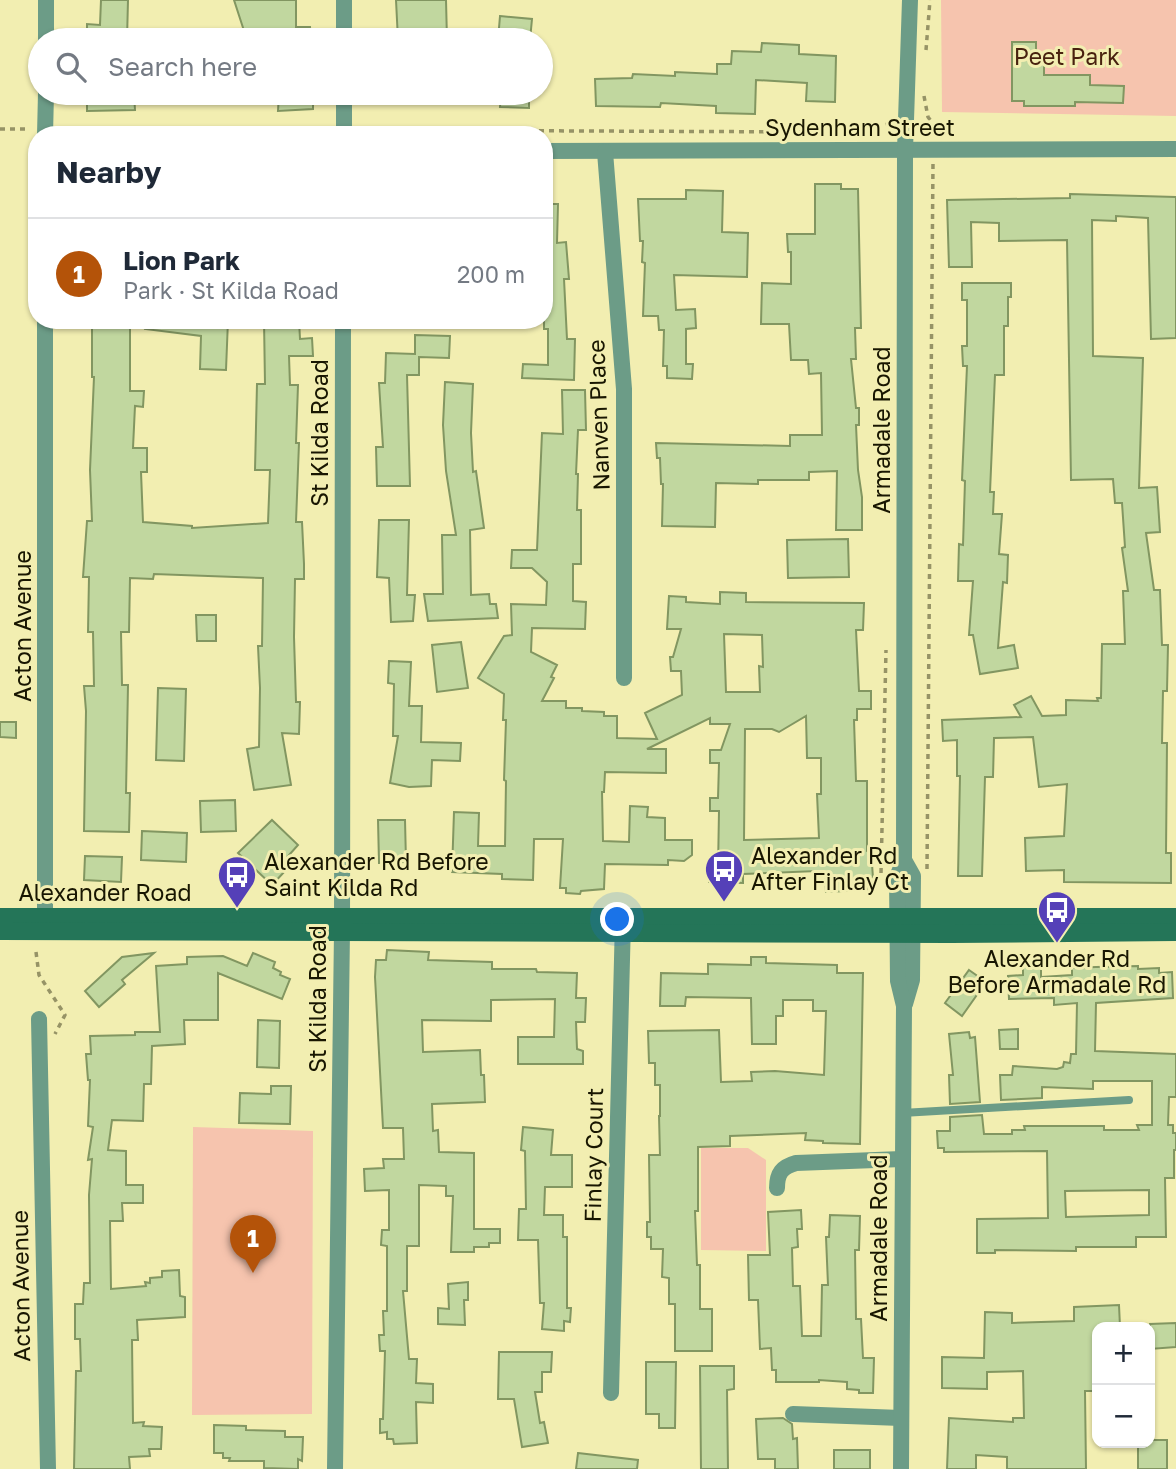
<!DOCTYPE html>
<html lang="en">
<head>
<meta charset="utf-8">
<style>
  body { margin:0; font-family:"Golos Text",sans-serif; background:#f2f2f3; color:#1f2937 }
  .controls { position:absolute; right:21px; bottom:21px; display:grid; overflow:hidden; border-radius:14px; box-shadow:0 2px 5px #0004 }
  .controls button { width:63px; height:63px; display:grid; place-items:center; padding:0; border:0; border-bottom:2px solid #e0e1e3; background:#fff; color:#1f2937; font:35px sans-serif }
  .you { position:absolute; left:618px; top:920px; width:24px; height:24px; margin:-18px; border:5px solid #fff; border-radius:50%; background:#1a73e8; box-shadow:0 0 0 10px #1a73e833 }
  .badge { display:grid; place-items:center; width:46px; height:46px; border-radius:50%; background:#b45309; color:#fff; font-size:23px; font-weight:700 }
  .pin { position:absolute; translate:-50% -58px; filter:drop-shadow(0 2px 4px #0008) }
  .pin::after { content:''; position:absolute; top:37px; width:24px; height:21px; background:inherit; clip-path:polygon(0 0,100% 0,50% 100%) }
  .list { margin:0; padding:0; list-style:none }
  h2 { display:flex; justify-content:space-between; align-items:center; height:91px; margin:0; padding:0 28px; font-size:30px }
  h2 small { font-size:23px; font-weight:400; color:#747a83 }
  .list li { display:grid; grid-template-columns:46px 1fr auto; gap:21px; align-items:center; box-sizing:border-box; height:112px; padding:0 28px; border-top:2px solid #e0e1e3 }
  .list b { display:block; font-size:26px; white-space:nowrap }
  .list p { margin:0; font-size:23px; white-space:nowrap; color:#747a83 }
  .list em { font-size:23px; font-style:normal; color:#747a83 }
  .icon { flex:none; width:38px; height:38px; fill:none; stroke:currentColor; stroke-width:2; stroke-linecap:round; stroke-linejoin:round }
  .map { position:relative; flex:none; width:1176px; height:1469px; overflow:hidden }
  .search { position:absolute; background:#fff; box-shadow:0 2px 5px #0004; left:28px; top:28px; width:525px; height:77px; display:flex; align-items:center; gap:18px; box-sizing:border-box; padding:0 24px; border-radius:38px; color:#747a83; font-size:26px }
  .panel { position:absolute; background:#fff; box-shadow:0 2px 5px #0004; left:28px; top:126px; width:525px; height:203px; border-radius:28px }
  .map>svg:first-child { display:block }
  .green { fill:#f6c4ae }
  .building { fill:#c1d79f; stroke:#829661; stroke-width:2; fill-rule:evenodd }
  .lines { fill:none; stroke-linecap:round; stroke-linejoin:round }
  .path { stroke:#969366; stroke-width:3.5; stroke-dasharray:5 5; stroke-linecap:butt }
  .lane { stroke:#6c9c87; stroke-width:8 }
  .street { stroke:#6c9c87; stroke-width:16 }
  .secondary { stroke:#247558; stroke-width:18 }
  .labels { text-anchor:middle; stroke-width:6; stroke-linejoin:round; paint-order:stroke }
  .park-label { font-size:23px; fill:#48220f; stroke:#f2eeb1 }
  .street-label { font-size:23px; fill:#181601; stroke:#f2eeb1 }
  .poi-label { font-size:23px; fill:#181601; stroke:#f2eeb1; text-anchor:start }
</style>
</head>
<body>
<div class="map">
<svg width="1176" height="1469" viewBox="0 0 1176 1469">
  <rect width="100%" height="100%" fill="#f2eeb1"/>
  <!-- green -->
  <g class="green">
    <path d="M941 0H1176V116L942 112Z"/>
    <path d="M193 1127 313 1131 312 1414 192 1415Z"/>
    <path d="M701 1148H748L766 1160V1251L701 1250Z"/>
  </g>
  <!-- building -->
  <g class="building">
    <path d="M101 0H128L127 40H87V24L100 25Z"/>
    <path d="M234 0H296V27H310L311 40H247Z"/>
    <path d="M396 0H446L447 40H398Z"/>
    <path d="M500 16 532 19 530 40H498Z"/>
    <path d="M1012 42H1036V58H1044V75H1090V85L1124 86 1123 103 1075 102V106H1024V101H1012Z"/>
    <path d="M762 43 799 45V54L836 56 835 102 806 101 807 83 756 80 755 114 716 113V106L661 103 660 107 596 106 595 79 632 78 633 74 675 76V72L717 74V64H731L732 51 761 52Z"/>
    <path d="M87 93H134L135 110 87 111Z"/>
    <path d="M279 93H313V109L278 111Z"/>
    <path d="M501 93H529V108L500 107Z"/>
    <path d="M815 184H841V189H858L861 328H855L856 359H851L856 408H859V425H856L858 470 862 497V530H836L837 471 809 472V480H758V484L716 483 715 527 662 526 663 484H661L660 458H657L656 443 790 446V435H822L821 373 809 374 808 360H791L789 324H761L762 283 791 284V252H788L787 234H815Z"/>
    <path d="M686 190 723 191 722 232 748 233 747 277 674 275 676 310 695 309 696 328 686 329V364H693L692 379 667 378V366H663L664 330H659L658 316H643L645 263 642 262 643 241H640L638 199H686Z"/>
    <path d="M1070 194 1176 197V338L1151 339 1148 218 1116 216V221L1092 220 1093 356 1143 358 1139 488 1157 487 1160 532 1146 533 1154 590H1160L1162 645H1168L1167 691H1163L1162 743H1167L1166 853H1171V883L1064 882V870L1026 871 1025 838 1064 836 1067 784 1039 787 1033 737 994 738 993 777H985L982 876H958L960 776H957V740L943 741 942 720 1021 717 1014 705 1031 696 1042 716 1066 715V700L1098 701 1097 698H1101L1102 644H1125L1123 591H1128L1122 548 1125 547 1122 503H1115L1113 479 1071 480 1067 240 999 241V223L971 222 972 267H949L947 200 1070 198Z"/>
    <path d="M544 204H558L557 243 566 242 569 279H564L567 339H575L574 380 522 378 523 364 548 365V329H544Z"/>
    <path d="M962 283H1011V297H1008V326H1004V375H995L990 492H994L993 514H1002L999 554 1008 555 1007 583 1003 582 998 648 1014 645 1018 668 980 674 973 635H969L973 581H958L959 544 963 545 965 481 962 480 967 366H963L962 346H967V300H962Z"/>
    <path d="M92 320H130V391H144L143 407 135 406 133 448H147V472H141L143 522 192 526V528L268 523 270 470H255L257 384H265L264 320H299L300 339 312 338 313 356H289L290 385H298L296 443H299L296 522H302L304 564V579H295L294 637 296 702H300L299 734 282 733 291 785 254 790 247 749 259 747 260 688 258 646H262L263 578 154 574 153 579 130 578 129 632H121L122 685H128L126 793H130L129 832 84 831 86 711 84 686H94L93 632H88L89 577H83L87 521H92L90 470 94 377H92Z"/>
    <path d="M146 320H228L226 370 200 369 201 336 145 329Z"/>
    <path d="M415 335 450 336 449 358 419 357V375H407L410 486H377L376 447H383L379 383H385L386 353 415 354Z"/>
    <path d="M445 382 473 384 471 433 473 472 476 471 484 528 470 530 471 595 489 594 490 604H496L498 618 428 621 424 594H443L442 535H456L446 471 443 425Z"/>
    <path d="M562 390H585L586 430H578L576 474H578L577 510H581V564H573V601L586 602 585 629 532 628 531 652 557 665 551 677 554 678 542 701H566V708H582V711L604 712V716H617V738L657 739 645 713 682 695 681 671H671L670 657H673L681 629H667L669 596 686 597V602L720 604V592L746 593V602L864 603 863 630H856L859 691H871V709H857V720H854L856 781H867V851L869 852V864H872L873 878H869L867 890 826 892 825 874H817V871L743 874V883L709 882V869H718L719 811H710V798H718L719 763H710V750H721L730 724H710V718L647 749H666V773L605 772 604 792H602L603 841 629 842 630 806 648 807 647 817 665 818V840H692V855L684 861 668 860V865L605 864 604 889 581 891 580 894 566 893V888H560L563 839H534L533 880 502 879V874L452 872 454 812 479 813 478 846H505L506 781 504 780 506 720H503L504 694 478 678 504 636 512 635 511 604 546 605 547 582 532 568H511L512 550H537L542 433 563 434ZM724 634 762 635 763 667 759 666 760 692H726ZM806 716 807 758H821V794H817L819 838 744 840 745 729H772L779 732Z"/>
    <path d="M379 520H409L407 595H415L413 621 391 622 389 578 377 577Z"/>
    <path d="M848 539 849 577 788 578 787 540Z"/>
    <path d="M196 615H216V641H197Z"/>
    <path d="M461 642 468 688 437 692 432 645Z"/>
    <path d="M389 661 411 662 409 706H422L421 742 461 743 460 761 432 760 431 786 409 787 390 783 398 736H393L394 684 388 683Z"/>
    <path d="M158 688 186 689 184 761 156 760Z"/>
    <path d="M0 722H16V738L0 737Z"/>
    <path d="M235 800 236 831 201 832 200 801Z"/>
    <path d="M272 820 298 845 281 864 286 870 272 885 238 853Z"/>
    <path d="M378 820H405L406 862 379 863Z"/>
    <path d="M142 831 187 833 186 862 141 860Z"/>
    <path d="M85 856 122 857 121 882 84 880Z"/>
    <path d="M387 950 429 952 428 960 492 962V969H536L537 972 577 973 576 998H586L585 1022H576L577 1049 583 1051V1064H518V1037H554L555 999 491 1000V1021L422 1020 423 1052 480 1050 481 1075H484L485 1102 432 1104 433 1131 438 1130 439 1152 474 1153V1229H500V1243H489V1247H474V1252H451L453 1196H446V1186L419 1185V1246H407V1291H403L409 1359H417L416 1383 433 1384V1403L416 1402 417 1443 394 1444 393 1439H387V1432L380 1433V1419H383L385 1351H380L379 1335H384L383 1311H387V1246L381 1245 382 1230H389V1190L365 1191 364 1169 384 1168 383 1159H404L403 1128H383L375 977 376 960H386Z"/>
    <path d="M154 953 122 980 125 984 99 1007 85 991 122 957Z"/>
    <path d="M253 953 275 962 273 968 281 972 280 975 290 979 282 999 218 973V1020H184L185 1044 152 1046 151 1084H144L143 1121 112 1120 108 1150 126 1151V1185H143V1203H122L123 1221H110L111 1289 146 1286 145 1282 150 1283V1278L162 1277V1271L179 1270 180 1296 185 1297V1317L137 1320 138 1340H132L133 1423 144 1422 143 1426 162 1427 161 1449H149L150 1456 129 1457 130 1469H74L76 1371H81L80 1339H75V1304H83L84 1283H90L89 1195 92 1159 88 1160 93 1127 88 1126 90 1080H88L86 1054H91L90 1036 135 1035V1032H160L156 966 187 964V957L223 956 247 966Z"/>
    <path d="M751 957H766V963L837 965V973H863L860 1144 823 1143V1141L805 1140 806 1133 730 1136V1146L698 1147V1211H695L697 1265H700V1309H712V1351H675V1304H669V1278L662 1277 663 1249H651V1237H647V1222H650L649 1155H660L659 1116H660V1085H655V1063H649L648 1031 719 1030 721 1082 752 1081 751 1072 775 1071 824 1075 826 1011H813V1000H783V1016H776V1044H752L751 998 686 997 685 1006H660L661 973 708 974V964L751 965Z"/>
    <path d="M1041 964V977L1072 975V968L1096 967 1138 966V969L1159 968V973L1172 972 1173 998 1096 1003 1095 1051 1176 1054V1097H1169L1168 1125H1173V1133H1176V1150H1174V1178H1165L1166 1237H1136V1247H1076V1251L995 1250V1253H977V1219L1048 1218 1047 1151 944 1152V1148H938L937 1131H950V1117L982 1115 984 1134H1012V1130H1025L1024 1126H1104V1130H1139L1137 1125H1152V1081H1093V1089L1042 1087V1098L1001 1100 1000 1075H1012L1013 1066 1057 1069 1063 1067 1064 1062 1070 1063 1071 1054H1076L1077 1003 1054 1005V998L1009 999 1008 976 1023 975V965ZM1149 1190V1215L1066 1217 1065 1191Z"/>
    <path d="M969 970 986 982 962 1016 945 1003Z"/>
    <path d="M258 1020 280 1021 279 1068 257 1067Z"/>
    <path d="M1018 1029V1049H1000L999 1030Z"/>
    <path d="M969 1032 970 1038 975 1037 980 1102 950 1104 949 1075H953L949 1034Z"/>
    <path d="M271 1086H291L290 1124 239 1123 240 1093 271 1094Z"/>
    <path d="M523 1127 553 1130 551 1155H572V1187H545L544 1215H563V1237H567V1308H571L570 1322 564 1321V1331L542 1329 544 1303H540L538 1240H518L519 1209H526L525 1151 521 1150Z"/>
    <path d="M801 1210 802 1229H797L798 1247 792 1248 793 1286H800L802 1336H821L822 1285H828L826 1237H829L830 1215 860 1216 859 1250H855L856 1319H861L863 1358H874L873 1393H859V1390L847 1389V1382L819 1380V1382H776V1370H772L771 1348 760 1349 758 1300H749L748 1255H770L768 1212Z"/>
    <path d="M468 1282V1300H464L465 1325 438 1324V1308L449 1309 448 1284Z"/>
    <path d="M1119 1305 1120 1327H1097V1391H1085L1086 1469H1007V1457L976 1455V1469H947L949 1418 1013 1422V1418H1024L1023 1371 987 1372V1389L942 1388V1357L984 1358 985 1312 1012 1313V1323L1074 1321V1307Z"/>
    <path d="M1176 1323V1347L1150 1349V1324Z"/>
    <path d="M499 1352H552L551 1372H542V1392H535L540 1423 544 1422 548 1443 522 1447 514 1399H498Z"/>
    <path d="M646 1362H676L675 1428H659V1414H646Z"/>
    <path d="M700 1366H734V1389L727 1390 728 1469H701Z"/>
    <path d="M783 1418 792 1424 793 1439 797 1438 798 1469H775V1459H758L756 1419Z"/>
    <path d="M214 1425 246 1426V1430L285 1431V1437H303L302 1461 298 1459V1469L264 1468V1461H229L230 1458H223V1453H214Z"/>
    <path d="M1150 1440H1167V1469H1138V1443H1150Z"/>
    <rect x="834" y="1450" width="36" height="19"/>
    <path d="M578 1453 638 1460 637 1469H576Z"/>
  </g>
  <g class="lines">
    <!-- path -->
    <g class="path">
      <path d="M926 50 930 0"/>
      <path d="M924 96 928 117 940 133"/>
      <path d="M0 129H30"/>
      <path d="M58 129 331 130"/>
      <path d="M359 130 821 132"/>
      <path d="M867 132 892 122"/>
      <path d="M927 869 933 163"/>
      <path d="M881 873 886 650"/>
      <path d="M36 952 39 975 65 1015 55 1034"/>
    </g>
    <!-- lane -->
    <path class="lane" d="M902 1113 1129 1100"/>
    <!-- street -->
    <g class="street">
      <path d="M46 40V0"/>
      <path d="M344 40V0"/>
      <path d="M45 135 46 93"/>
      <path d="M344 135V93"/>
      <path d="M544 151 1176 149"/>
      <path d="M605 152 624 389V678"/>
      <path d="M904 860 913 876 912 980 905 1004"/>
      <path d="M45 930V320"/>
      <path d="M39 1019 48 1469"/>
      <path d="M777 1188C777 1173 782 1167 796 1163L902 1159"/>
      <path d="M611 1393 623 920"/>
      <path d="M793 1414 901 1418"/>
      <path d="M335 1469 342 931 343 320"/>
      <path d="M901 1469 904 1006 898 981 897 877 904 860 905 150 910 0"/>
    </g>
    <!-- secondary -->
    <g class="secondary">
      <path d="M0 917H1176"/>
      <path d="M0 931 951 934 1176 932"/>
    </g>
  </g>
  <!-- icons -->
  <defs>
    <g id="bus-pin" transform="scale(2.0125)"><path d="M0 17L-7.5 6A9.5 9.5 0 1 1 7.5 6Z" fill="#5540b8" stroke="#f2eeb1"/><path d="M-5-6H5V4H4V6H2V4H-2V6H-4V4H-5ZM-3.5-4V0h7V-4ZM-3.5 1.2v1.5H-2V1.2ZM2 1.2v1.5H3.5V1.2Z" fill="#fff"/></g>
  </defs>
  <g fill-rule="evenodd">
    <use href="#bus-pin" x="724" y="869"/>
    <use href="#bus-pin" x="237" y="875"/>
    <use href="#bus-pin" x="1057" y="910"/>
  </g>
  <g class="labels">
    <!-- park labels -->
    <g class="park-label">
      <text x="1067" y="65">Peet Park</text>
    </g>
    <!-- street labels -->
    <g class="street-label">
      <text x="860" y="136">Sydenham Street</text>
      <text transform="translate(599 415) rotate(-92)" y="8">Nanven Place</text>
      <text transform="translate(882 430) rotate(-90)" y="8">Armadale Road</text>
      <text transform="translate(320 433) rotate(-90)" y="8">St Kilda Road</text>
      <text transform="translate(23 626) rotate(-90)" y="8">Acton Avenue</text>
      <text x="105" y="901">Alexander Road</text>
      <text transform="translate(318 999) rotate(-90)" y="8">St Kilda Road</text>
      <text transform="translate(594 1155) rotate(-89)" y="8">Finlay Court</text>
      <text transform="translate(879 1238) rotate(-90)" y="8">Armadale Road</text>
      <text transform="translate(21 1286) rotate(-91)" y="8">Acton Avenue</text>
    </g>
    <!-- poi labels -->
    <g class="poi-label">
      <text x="751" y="864">Alexander Rd<tspan x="751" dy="26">After Finlay Ct</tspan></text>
      <text x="264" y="870">Alexander Rd Before<tspan x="264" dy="26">Saint Kilda Rd</tspan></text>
      <text x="1057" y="967" text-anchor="middle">Alexander Rd<tspan x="1057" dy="26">Before Armadale Rd</tspan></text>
    </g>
  </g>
</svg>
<div class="controls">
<button>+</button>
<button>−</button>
</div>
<div class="you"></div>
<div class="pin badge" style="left:253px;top:1273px">1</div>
<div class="search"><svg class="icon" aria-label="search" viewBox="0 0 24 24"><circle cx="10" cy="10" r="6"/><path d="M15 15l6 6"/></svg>Search here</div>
<section class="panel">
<h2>Nearby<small></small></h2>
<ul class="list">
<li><span class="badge">1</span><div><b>Lion Park</b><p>Park · St Kilda Road</p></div><em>200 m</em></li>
</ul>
</section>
</div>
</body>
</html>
